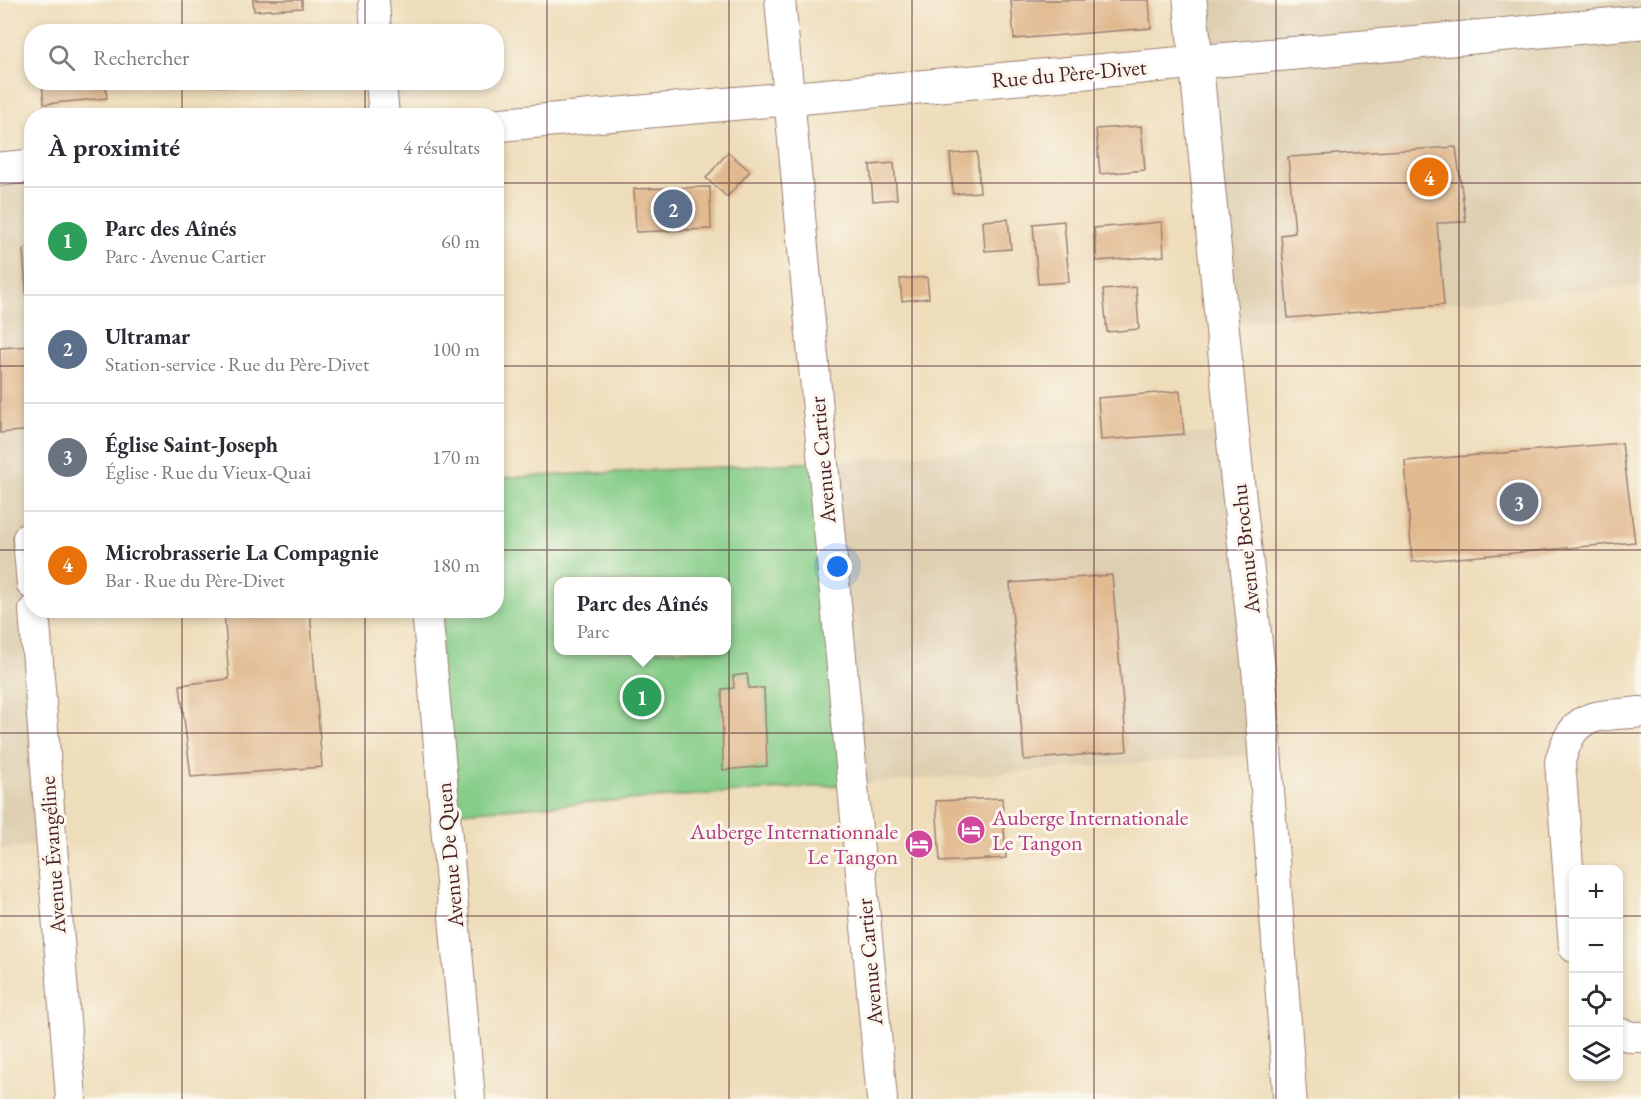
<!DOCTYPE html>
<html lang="fr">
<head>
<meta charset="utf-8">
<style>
  body { margin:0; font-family:"EB Garamond",serif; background:#f7f7f7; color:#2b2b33 }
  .controls { position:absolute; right:18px; bottom:18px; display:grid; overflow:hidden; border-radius:12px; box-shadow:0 3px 9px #0003 }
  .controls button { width:54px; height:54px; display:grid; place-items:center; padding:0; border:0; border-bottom:2px solid #e1e1e2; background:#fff; color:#2b2b33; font:30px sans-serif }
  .you { position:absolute; left:838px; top:567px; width:21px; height:21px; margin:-15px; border:4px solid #fff; border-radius:50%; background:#1a73e8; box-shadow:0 0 0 9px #1a73e833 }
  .badge { display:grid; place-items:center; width:39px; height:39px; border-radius:50%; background:#d1495b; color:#fff; font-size:20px; font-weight:700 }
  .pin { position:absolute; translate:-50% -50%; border:3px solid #fff; box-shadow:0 2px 6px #0006 }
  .popup { position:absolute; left:554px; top:577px; width:177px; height:78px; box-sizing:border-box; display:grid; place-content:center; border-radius:12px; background:#fff; filter:drop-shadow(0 2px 4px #0005); font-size:20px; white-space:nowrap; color:#7c7c81 }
  .popup b { font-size:22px; color:#2b2b33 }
  .popup::after { content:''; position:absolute; left:50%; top:100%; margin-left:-12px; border:12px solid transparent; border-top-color:#fff }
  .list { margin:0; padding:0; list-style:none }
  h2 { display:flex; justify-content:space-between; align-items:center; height:78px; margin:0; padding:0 24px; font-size:26px }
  h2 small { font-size:20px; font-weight:400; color:#7c7c81 }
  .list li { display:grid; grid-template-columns:39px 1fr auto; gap:18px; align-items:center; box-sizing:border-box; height:108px; padding:0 24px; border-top:2px solid #e1e1e2 }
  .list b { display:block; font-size:22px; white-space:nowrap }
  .list p { margin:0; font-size:20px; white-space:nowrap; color:#7c7c81 }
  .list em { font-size:20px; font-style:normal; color:#7c7c81 }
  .icon { flex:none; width:33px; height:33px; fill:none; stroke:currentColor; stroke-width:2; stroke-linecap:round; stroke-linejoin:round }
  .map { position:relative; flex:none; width:1641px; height:1099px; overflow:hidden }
  .search { position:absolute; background:#fff; box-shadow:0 3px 9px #0003; left:24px; top:24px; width:480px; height:66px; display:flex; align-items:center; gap:15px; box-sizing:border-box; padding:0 21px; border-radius:24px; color:#7c7c81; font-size:22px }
  .panel { position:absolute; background:#fff; box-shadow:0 3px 9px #0003; left:24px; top:108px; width:480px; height:510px; border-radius:24px }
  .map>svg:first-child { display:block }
  .built { fill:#decfb1 }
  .green { fill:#86cd89; stroke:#68765a; stroke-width:1.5; fill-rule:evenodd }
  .building { fill:#e1ba90 }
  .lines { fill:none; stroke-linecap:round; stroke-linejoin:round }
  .street-casing { stroke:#9c7e72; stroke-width:32 }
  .secondary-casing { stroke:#9c7e72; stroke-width:35 }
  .street { stroke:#fff; stroke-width:30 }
  .secondary { stroke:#fff; stroke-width:33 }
  .grid { fill:none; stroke:#4a1f2b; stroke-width:1.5; stroke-opacity:0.55 }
  .labels { text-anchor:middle; stroke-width:6; stroke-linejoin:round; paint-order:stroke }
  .street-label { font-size:22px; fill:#4a1f2b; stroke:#fbf7ec }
  .hotel-label { font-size:22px; fill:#b23c85; stroke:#fbf7ec; text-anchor:start }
</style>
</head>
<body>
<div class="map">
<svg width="1641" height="1099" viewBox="0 0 1641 1099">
  <rect width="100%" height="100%" fill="#fbf7ec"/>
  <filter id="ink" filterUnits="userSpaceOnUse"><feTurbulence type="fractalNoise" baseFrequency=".0167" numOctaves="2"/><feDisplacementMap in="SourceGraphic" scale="12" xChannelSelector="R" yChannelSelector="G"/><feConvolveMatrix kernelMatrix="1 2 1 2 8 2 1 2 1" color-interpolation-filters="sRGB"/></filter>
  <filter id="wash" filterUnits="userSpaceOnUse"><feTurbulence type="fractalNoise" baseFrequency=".008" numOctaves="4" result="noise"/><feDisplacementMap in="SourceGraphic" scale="24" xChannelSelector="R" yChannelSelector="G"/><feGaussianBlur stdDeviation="1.35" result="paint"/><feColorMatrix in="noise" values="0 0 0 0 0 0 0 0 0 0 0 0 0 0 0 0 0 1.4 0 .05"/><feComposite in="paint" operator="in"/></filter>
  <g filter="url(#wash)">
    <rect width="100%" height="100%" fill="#eeddba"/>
    <!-- built -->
    <g class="built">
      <path d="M1190 0H1641V286L1226 322Z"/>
      <path d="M31 166 32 536 28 538 36 845 0 849V169Z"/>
      <path d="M1234 431 1265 754 853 784 820 462Z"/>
    </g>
    <!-- green -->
    <path class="green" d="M820 462 853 784 445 813 435 611 496 610 497 478ZM558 582H726V650H558Z"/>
    <g id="blocks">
      <!-- building -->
      <g class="building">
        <path d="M253 0H302V8L254 11Z"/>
        <path d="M1011 0H1149L1151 28 1014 39Z"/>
        <path d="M42 82H105L107 98 44 104Z"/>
        <path d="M213 82H304V89L212 86Z"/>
        <path d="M1141 126 1145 170 1100 174 1096 129Z"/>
        <path d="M1456 147 1466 222 1437 223 1444 305 1288 318 1281 235 1295 233 1288 157Z"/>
        <path d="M728 152 750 171 727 197 706 178Z"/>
        <path d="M977 152 980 192 953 194 950 154Z"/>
        <path d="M894 163 897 199 873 201 870 165Z"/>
        <path d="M710 187 711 229 636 232 634 189Z"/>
        <path d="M1008 219 1011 249 985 251 983 221Z"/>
        <path d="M1064 221 1069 282 1038 284 1033 224Z"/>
        <path d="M1162 222 1164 256 1097 261 1094 228Z"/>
        <path d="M32 247V344H30L23 249Z"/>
        <path d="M927 277 929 298 902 301 900 279Z"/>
        <path d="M1136 287 1139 329 1107 332 1103 290Z"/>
        <path d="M32 346V430L0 433V348Z"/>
        <path d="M1180 391 1184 434 1101 440 1098 398Z"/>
        <path d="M1622 443 1635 542 1412 562 1405 461Z"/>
        <path d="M1112 575 1127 751 1024 760 1010 583Z"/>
        <path d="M224 610H310L322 767 191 777 180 685 229 679Z"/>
        <path d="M747 674 749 688H764L767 766 723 770 722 689 734 688 733 676Z"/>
        <path d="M1002 798 1006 858 940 862 936 801Z"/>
      </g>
    </g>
  </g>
  <g filter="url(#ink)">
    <use href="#blocks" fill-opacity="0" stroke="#9c7e72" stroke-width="1.5"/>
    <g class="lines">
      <!-- street casing -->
      <g class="street-casing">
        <g id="street">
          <path d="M374 0 376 32"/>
          <path d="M780 0 882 1099"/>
          <path d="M381 82 384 116"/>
          <path d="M32 536 28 538 32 584"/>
          <path d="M34 610 71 1099"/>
          <path d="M427 610 470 1099"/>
          <path d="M1574 947 1560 762C1573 710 1595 717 1641 712"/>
          <path d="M1618 1033 1632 1037H1641"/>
        </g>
      </g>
      <!-- secondary casing -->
      <g class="secondary-casing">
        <g id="secondary">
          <path d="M1190 0 1237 477 1259 674 1290 1099"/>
          <path d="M496 125 1641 22"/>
          <path d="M0 169 32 166"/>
        </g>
      </g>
      <!-- street -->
      <use href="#street" class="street"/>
      <!-- secondary -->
      <use href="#secondary" class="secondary"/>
    </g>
  </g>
  <!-- grid -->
  <path class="grid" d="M182 0V32M365 0V32M547 0V1099M729 0V1099M912 0V1099M1094 0V1099M1276 0V1099M1459 0V1099M182 82V116M365 82V116M0 183H32M496 183H1641M0 366H32M496 366H1641M0 550H32M496 550H1641M182 610V1099M365 610V1099M0 733H1641M0 916H1574M1618 916H1641"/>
  <!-- icons -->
  <defs>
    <g id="hotel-disc" transform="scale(1.5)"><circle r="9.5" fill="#d1479c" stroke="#fbf7ec"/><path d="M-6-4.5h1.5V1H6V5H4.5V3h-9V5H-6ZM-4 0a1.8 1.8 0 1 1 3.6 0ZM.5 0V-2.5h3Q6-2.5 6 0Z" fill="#fff"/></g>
  </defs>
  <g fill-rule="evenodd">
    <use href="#hotel-disc" x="971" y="830"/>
    <use href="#hotel-disc" x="919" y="844"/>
  </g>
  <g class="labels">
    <!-- street labels -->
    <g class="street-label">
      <text transform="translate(1069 73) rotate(-5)" y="8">Rue du Père-Divet</text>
      <text transform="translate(822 460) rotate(-95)" y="8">Avenue Cartier</text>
      <text transform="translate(1245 549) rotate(-96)" y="8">Avenue Brochu</text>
      <text transform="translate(52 855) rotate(-94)" y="8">Avenue Évangéline</text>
      <text transform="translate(449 855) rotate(-95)" y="8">Avenue De Quen</text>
      <text transform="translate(869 962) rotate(-95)" y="8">Avenue Cartier</text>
    </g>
    <!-- hotel labels -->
    <g class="hotel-label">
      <text x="992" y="825">Auberge Internationale<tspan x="992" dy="25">Le Tangon</tspan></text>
      <text x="898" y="839" text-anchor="end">Auberge Internationnale<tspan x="898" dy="25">Le Tangon</tspan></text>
    </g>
  </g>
</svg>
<div class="controls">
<button>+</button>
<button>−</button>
<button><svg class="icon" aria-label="locate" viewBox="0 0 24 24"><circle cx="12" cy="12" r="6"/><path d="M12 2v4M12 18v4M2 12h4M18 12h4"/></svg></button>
<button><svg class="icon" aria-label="layers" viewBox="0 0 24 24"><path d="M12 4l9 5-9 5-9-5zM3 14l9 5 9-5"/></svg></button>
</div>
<div class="you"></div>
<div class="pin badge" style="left:642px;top:697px;background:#2e9e5b">1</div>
<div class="popup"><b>Parc des Aînés</b>Parc</div>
<div class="pin badge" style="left:673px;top:209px;background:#5c6f8a">2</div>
<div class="pin badge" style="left:1519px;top:502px;background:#6b7280">3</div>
<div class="pin badge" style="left:1429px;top:177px;background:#e8710a">4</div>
<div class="search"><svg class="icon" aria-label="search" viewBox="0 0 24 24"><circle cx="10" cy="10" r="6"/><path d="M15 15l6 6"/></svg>Rechercher</div>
<section class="panel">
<h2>À proximité<small>4 résultats</small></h2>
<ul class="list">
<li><span class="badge" style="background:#2e9e5b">1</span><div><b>Parc des Aînés</b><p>Parc · Avenue Cartier</p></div><em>60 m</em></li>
<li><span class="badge" style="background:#5c6f8a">2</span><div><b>Ultramar</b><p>Station-service · Rue du Père-Divet</p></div><em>100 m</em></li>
<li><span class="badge" style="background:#6b7280">3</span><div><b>Église Saint-Joseph</b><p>Église · Rue du Vieux-Quai</p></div><em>170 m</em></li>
<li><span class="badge" style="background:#e8710a">4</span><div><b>Microbrasserie La Compagnie</b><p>Bar · Rue du Père-Divet</p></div><em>180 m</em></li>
</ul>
</section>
</div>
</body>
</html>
